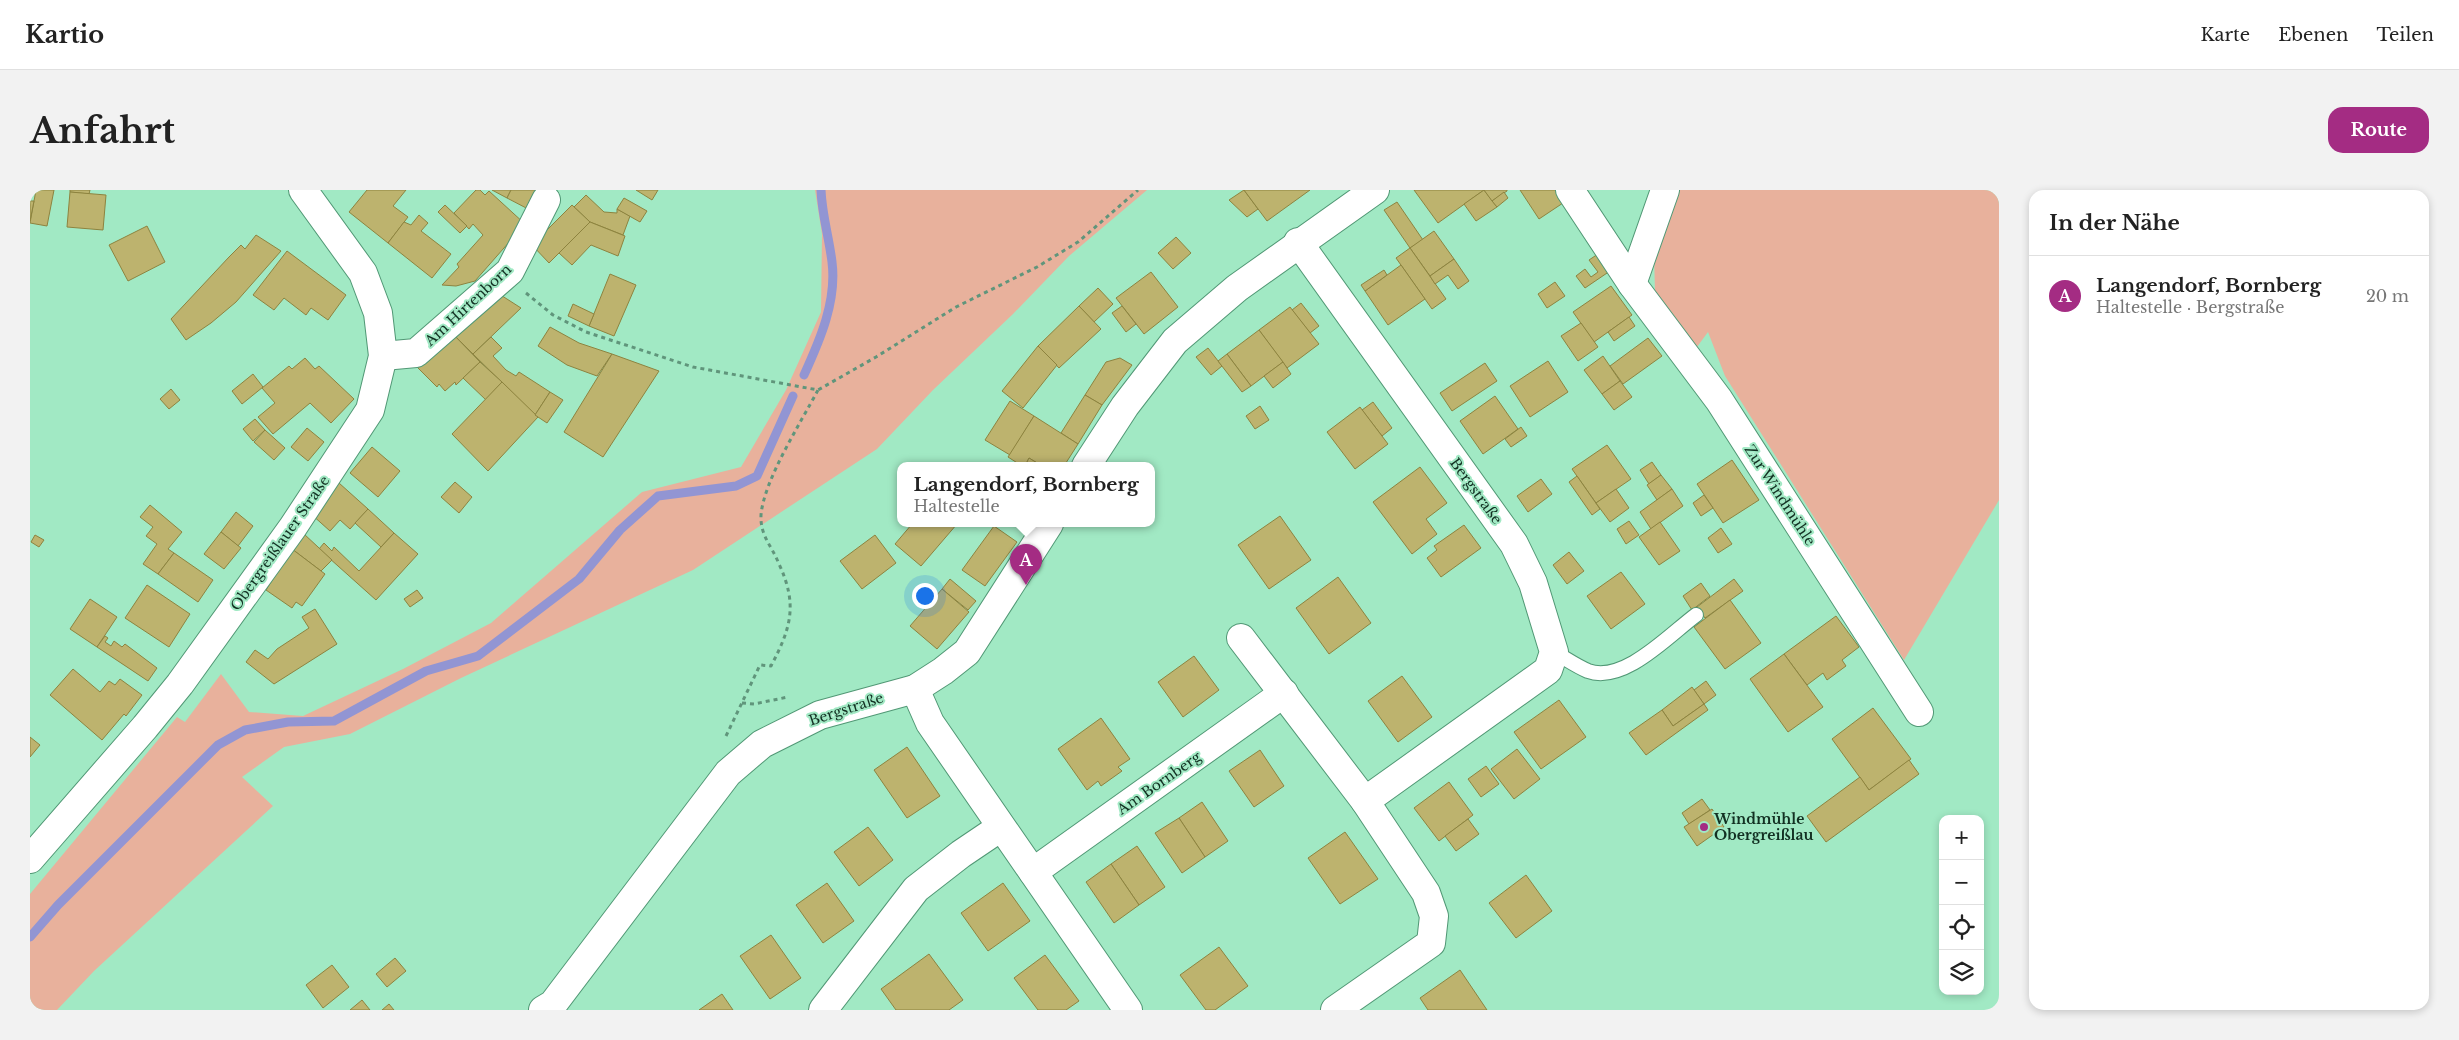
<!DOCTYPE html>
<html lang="de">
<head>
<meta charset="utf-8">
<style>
  body { margin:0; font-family:"Libre Baskerville",serif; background:#f2f2f2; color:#222 }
  .controls { position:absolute; right:15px; bottom:15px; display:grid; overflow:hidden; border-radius:10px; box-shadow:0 2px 8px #0003 }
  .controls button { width:45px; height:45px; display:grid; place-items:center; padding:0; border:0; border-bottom:1px solid #e0e0e0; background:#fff; color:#222; font:25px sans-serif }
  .you { position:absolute; left:894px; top:405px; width:18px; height:18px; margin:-12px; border:4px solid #fff; border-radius:50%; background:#1a73e8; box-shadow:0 0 0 8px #1a73e833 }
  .badge { display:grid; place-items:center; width:32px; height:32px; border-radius:50%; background:#a42c83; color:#fff; font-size:16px; font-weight:700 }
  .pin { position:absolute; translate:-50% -41px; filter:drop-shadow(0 1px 2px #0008) }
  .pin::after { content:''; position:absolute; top:26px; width:18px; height:15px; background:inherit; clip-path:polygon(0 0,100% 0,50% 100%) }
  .popup { position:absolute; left:867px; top:272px; width:258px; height:65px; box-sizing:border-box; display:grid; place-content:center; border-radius:10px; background:#fff; filter:drop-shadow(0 1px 4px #0005); font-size:16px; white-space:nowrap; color:#767676 }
  .popup b { font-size:19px; color:#222 }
  .popup::after { content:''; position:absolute; left:50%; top:100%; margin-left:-10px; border:10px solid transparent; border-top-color:#fff }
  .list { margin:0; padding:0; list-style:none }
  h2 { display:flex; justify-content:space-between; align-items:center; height:65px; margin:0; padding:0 20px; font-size:21px }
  h2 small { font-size:16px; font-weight:400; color:#767676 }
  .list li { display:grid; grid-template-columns:32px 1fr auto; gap:15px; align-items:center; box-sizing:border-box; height:80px; padding:0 20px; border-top:1px solid #e0e0e0 }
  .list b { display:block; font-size:19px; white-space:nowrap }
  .list p { margin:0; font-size:16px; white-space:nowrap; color:#767676 }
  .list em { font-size:16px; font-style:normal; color:#767676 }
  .icon { flex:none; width:28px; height:28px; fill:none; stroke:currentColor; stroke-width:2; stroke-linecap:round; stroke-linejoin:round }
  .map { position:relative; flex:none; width:1969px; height:820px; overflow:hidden; border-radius:15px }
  header { display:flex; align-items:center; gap:30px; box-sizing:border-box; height:70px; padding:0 25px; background:#fff; border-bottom:1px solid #e0e0e0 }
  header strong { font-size:24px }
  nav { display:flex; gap:28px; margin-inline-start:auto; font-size:18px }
  .intro { display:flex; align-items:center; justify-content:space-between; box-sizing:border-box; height:120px; padding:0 30px }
  h1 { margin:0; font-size:35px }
  .button { padding:12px 22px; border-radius:15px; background:#a42c83; color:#fff; font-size:18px; font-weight:700 }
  main { display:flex; gap:30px; padding:0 30px }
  aside { flex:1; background:#fff; border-radius:15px; box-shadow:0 2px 8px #0003 }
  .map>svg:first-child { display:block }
  .green { fill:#e8b19c }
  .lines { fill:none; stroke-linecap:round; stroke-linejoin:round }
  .stream { stroke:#9295d3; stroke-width:9 }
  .building { fill:#bdb36e; stroke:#8d833f }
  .lane-casing { stroke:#519875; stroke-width:16 }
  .street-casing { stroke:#519875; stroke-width:30 }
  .path { stroke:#60957b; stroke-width:3; stroke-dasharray:4 4; stroke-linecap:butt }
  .lane { stroke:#fff; stroke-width:14 }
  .street { stroke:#fff; stroke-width:28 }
  .poi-dot { fill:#a42c83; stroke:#a1e9c4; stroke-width:2 }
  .labels { text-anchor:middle; stroke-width:4; stroke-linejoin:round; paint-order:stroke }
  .street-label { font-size:14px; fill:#123022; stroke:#a1e9c4 }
  .poi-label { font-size:14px; font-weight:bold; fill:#123022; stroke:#a1e9c4; text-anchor:start }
</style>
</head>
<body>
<header>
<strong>Kartio</strong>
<nav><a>Karte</a><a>Ebenen</a><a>Teilen</a></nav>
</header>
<div class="intro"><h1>Anfahrt</h1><a class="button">Route</a></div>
<main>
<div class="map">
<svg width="1969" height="820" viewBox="0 0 1969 820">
  <rect width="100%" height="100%" fill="#a1e9c4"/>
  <!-- green -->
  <g class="green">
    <path d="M785 0H1117L1039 66 983 124 903 200 847 259 663 380 431 488 320 544 254 557 212 587 243 616 64 781 27 820H0V704L147 527 155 532 191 484 219 522 273 526 373 479 461 433 612 302 711 277 756 200 791 122 792 44Z"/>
    <path d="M1645 0H1969V310L1874 470 1695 186 1678 142 1664 161 1625 102 1624 64Z"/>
  </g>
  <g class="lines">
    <!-- stream -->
    <g class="stream">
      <path d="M774 185C790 150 807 111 802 72 799 47 792 25 791 0"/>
      <path d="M0 747 28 715 188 555 215 540 258 532 304 531 396 481 448 466 549 389 590 340 628 306 706 296 727 286 763 206"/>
    </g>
  </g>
  <!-- building -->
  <g class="building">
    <path d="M6 0H24L17 36 0 33Z"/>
    <path d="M40 0H60L59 4 40 2Z"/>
    <path d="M337 0H376L363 16 378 27 358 53 319 22Z"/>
    <path d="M446 0H450L455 5 459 1 495 34 445 91 426 96 412 95 429 77 427 74 453 45 443 34 439 39 424 23Z"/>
    <path d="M462 0H481L477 8Z"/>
    <path d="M481 0H507L500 20 477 8Z"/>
    <path d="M606 0H628L622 10Z"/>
    <path d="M1214 0 1228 19 1217 27 1199 10Z"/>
    <path d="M1214 0H1280L1237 31Z"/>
    <path d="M1384 0H1454L1408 33Z"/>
    <path d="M1454 0 1467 17 1446 31 1434 14Z"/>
    <path d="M1454 0H1477V1L1462 11Z"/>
    <path d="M1490 0H1528L1536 11 1509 29Z"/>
    <path d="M40 2 76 5 73 40 37 37Z"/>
    <path d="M1474 2 1478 8 1467 17 1462 11Z"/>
    <path d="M556 5 574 22 587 23V19L600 26 593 45 560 32 544 17Z"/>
    <path d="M594 8 617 21 610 32 587 19Z"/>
    <path d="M0 11H4L0 31Z"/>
    <path d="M1367 12 1393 50 1380 58 1354 20Z"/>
    <path d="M415 15 437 36 430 43 408 22Z"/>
    <path d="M542 15 560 32 519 73 502 55Z"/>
    <path d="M389 25 398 33 391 41 421 64 402 88 358 53 374 32 381 35Z"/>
    <path d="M560 32 595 46 588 66 561 55 542 75 529 63Z"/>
    <path d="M117 36 135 72 98 91 79 55Z"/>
    <path d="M1404 41 1424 69 1400 86 1380 58Z"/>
    <path d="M226 45 251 61 206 112 181 133 156 150 141 129 199 67 211 55 215 59Z"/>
    <path d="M1146 47 1161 63 1143 79 1128 63Z"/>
    <path d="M1380 58 1416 109 1402 119 1366 68Z"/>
    <path d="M257 61 316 105 298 130 281 118 276 125 254 108 244 120 223 105Z"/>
    <path d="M1568 64 1580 81 1555 98 1546 86 1555 79 1561 87 1568 82 1559 70Z"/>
    <path d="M1424 69 1439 91 1428 99 1418 85 1405 94 1400 86Z"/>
    <path d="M1371 75 1395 109 1358 135 1335 101Z"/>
    <path d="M1354 80 1357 85 1335 101 1331 95Z"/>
    <path d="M1121 82 1148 117 1114 144 1086 108Z"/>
    <path d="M580 84 606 95 584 146 559 136Z"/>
    <path d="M1525 92 1535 106 1517 118 1508 104Z"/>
    <path d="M1581 96 1602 125 1564 152 1543 122Z"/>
    <path d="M1068 98 1083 114 1064 132 1049 116Z"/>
    <path d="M466 102 491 118 443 164 422 143Z"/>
    <path d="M1271 113 1289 136 1280 143 1262 120Z"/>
    <path d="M543 114 564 124 559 136 538 126Z"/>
    <path d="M1049 116 1071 139 1029 178 1008 156Z"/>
    <path d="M1092 116 1106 134 1096 142 1082 123Z"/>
    <path d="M1260 117 1289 154 1257 178 1229 140Z"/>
    <path d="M1599 127 1605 136 1584 151 1578 142Z"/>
    <path d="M1551 133 1568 157 1548 171 1531 146Z"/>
    <path d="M520 137 549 153 582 164 567 186 537 175 508 156Z"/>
    <path d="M1229 140 1253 172 1221 196 1197 164Z"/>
    <path d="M422 143 450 172 426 195 425 192 415 201 409 194 407 197 387 177Z"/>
    <path d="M461 147 472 158 463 166 476 180 486 186 489 182 520 202 505 225 443 164Z"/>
    <path d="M1618 148 1632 166 1593 194 1580 176Z"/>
    <path d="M1008 156 1027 175 993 218 972 201Z"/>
    <path d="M1178 158 1192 176 1181 185 1166 167Z"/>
    <path d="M582 164 629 181 573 267 534 242Z"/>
    <path d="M1197 164 1221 196 1212 202 1188 171Z"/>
    <path d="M1573 166 1590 191 1572 204 1554 180Z"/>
    <path d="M275 168 285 179 289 176 324 209 301 233 280 213 243 244 228 227 245 213 232 198 259 176 262 179Z"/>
    <path d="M1090 168 1102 175 1072 215 1055 205 1076 172Z"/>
    <path d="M1518 171 1538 202 1500 227 1480 196Z"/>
    <path d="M450 172 472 192 456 210 433 188Z"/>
    <path d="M1253 172 1261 184 1243 198 1234 186Z"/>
    <path d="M1455 173 1467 191 1422 221 1410 203Z"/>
    <path d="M223 184 233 197 212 214 202 201Z"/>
    <path d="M1590 191 1602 207 1584 220 1572 204Z"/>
    <path d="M472 192 508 227 458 281 422 244Z"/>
    <path d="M141 199 150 210 139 219 130 209Z"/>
    <path d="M520 202 533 210 517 233 505 225Z"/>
    <path d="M1055 205 1072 215 1048 254 1031 243Z"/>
    <path d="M1465 206 1488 239 1453 264 1430 231Z"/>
    <path d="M980 211 1004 226 980 265 955 250Z"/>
    <path d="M1343 212 1362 238 1352 246 1332 220Z"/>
    <path d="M1230 216 1239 230 1225 239 1216 226Z"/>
    <path d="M1330 217 1358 254 1325 279 1297 242Z"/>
    <path d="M1004 226 1048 254 1034 276H1012L999 268 995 276H992L978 267Z"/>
    <path d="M225 229 235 240 223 251 213 239Z"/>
    <path d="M1491 237 1497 246 1481 257 1475 249Z"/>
    <path d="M277 238 294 252 278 271 261 257Z"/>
    <path d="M235 240 255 258 244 270 224 252Z"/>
    <path d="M1577 255 1601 289 1566 313 1542 279Z"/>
    <path d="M342 257 370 281 348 307 320 283Z"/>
    <path d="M999 268 1012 276H995Z"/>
    <path d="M1702 270 1729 310 1693 333 1667 294Z"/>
    <path d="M1622 272 1631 285 1619 294 1610 280Z"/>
    <path d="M1390 277 1417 313 1396 329 1407 344 1382 364 1343 312Z"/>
    <path d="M1631 285 1642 299 1627 310 1617 295Z"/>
    <path d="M1547 286 1570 319 1562 325 1539 292Z"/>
    <path d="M1511 289 1522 304 1498 322 1487 306Z"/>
    <path d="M425 292 442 307 429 323 411 307Z"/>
    <path d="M309 293 338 319 320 339 310 330 300 341 281 324Z"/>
    <path d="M1586 299 1599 318 1580 332 1566 313Z"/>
    <path d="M1642 299 1653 316 1621 339 1610 322Z"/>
    <path d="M1674 305 1683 318 1671 326 1663 313Z"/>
    <path d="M120 315 152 342 138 359 144 363 128 384 113 374 127 354 116 346 123 337 110 327Z"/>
    <path d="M338 319 364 343 351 357 325 333Z"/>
    <path d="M206 322 223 336 208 356 191 342Z"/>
    <path d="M1250 326 1281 370 1239 399 1208 355Z"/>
    <path d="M1599 331 1609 345 1596 354 1587 339Z"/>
    <path d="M1630 332 1650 361 1629 375 1609 347Z"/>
    <path d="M882 334H927L891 376 865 354Z"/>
    <path d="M1434 335 1451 358 1411 387 1397 368 1407 360 1404 356Z"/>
    <path d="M964 336 987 352 955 396 932 380Z"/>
    <path d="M1691 338 1702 354 1688 363 1678 348Z"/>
    <path d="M191 342 211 358 194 379 174 364Z"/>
    <path d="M364 343 388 364 346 410 289 359 294 353 302 361 304 357 329 381Z"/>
    <path d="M274 344 302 370 291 381 262 359Z"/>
    <path d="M5 345 14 350 9 357 1 352Z"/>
    <path d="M845 345 866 373 832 399 810 371Z"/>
    <path d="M262 359 295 384 272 416 266 412 262 418 236 400Z"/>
    <path d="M1539 362 1554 381 1537 394 1523 375Z"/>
    <path d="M144 363 183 390 168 412 128 384Z"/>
    <path d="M1591 382 1615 414 1581 439 1557 406Z"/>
    <path d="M1308 387 1341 433 1299 464 1266 418Z"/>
    <path d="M920 389 946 411 938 420 912 399Z"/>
    <path d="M1704 389 1713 401 1675 428 1667 417Z"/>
    <path d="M1671 393 1680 406 1662 420 1653 406Z"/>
    <path d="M117 395 160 424 139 457 95 428Z"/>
    <path d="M912 399 939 422 907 459 880 436Z"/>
    <path d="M387 400 393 408 380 417 374 409Z"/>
    <path d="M60 409 87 427 67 457 40 439Z"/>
    <path d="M1700 410 1731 453 1695 479 1664 437Z"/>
    <path d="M285 419 307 454 244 494 216 472 225 460 238 469 247 459 279 438 272 427Z"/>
    <path d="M1806 426 1829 457 1812 470 1816 476 1797 490 1793 483 1777 495 1754 464Z"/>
    <path d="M75 446 78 448 75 452 81 456 84 451 92 457 95 454 127 478 118 491 67 457Z"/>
    <path d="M1754 464 1793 517 1758 542 1720 489Z"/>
    <path d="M1164 466 1189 500 1153 527 1128 492Z"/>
    <path d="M43 479 70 502 79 491 85 495 90 489 112 505 96 526 94 524 72 550 20 505Z"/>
    <path d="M1372 486 1402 527 1368 552 1338 511Z"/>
    <path d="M1676 491 1686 505 1674 514 1664 500Z"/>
    <path d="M1662 497 1674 514 1643 536 1632 520Z"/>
    <path d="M1529 510 1556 547 1511 579 1484 542Z"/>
    <path d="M1674 514 1678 520 1616 565 1599 543 1632 520 1643 536Z"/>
    <path d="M1843 518 1881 569 1839 600 1802 549Z"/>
    <path d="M1071 528 1100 569 1088 577 1092 581 1071 596 1068 591 1057 600 1028 559Z"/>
    <path d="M0 547 10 555 0 567Z"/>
    <path d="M877 557 910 606 877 628 844 580Z"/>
    <path d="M1487 559 1510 589 1484 609 1461 579Z"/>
    <path d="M1230 560 1254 596 1224 617 1199 581Z"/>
    <path d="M1879 570 1889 584 1796 652 1777 626 1830 587 1839 600Z"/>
    <path d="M1456 576 1469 594 1451 607 1438 589Z"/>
    <path d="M1419 592 1443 625 1409 651 1384 618Z"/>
    <path d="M1672 609 1680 620 1659 634 1652 623Z"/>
    <path d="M1172 612 1198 651 1175 667 1149 628Z"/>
    <path d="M1682 619 1694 637 1667 656 1654 637Z"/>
    <path d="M1149 628 1175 667 1152 683 1125 643Z"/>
    <path d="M1438 629 1449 644 1426 661 1415 646Z"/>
    <path d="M838 637 863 670 829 696 804 662Z"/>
    <path d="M1315 642 1348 689 1310 714 1278 668Z"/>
    <path d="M1107 656 1135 697 1109 715 1081 674Z"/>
    <path d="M1081 674 1109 715 1084 733 1056 692Z"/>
    <path d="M1496 685 1522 721 1486 748 1459 713Z"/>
    <path d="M797 693 824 731 793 753 766 715Z"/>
    <path d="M973 693 1000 731 958 761 931 723Z"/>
    <path d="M741 745 771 788 740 809 710 766Z"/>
    <path d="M1189 757 1218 796 1185 820H1176L1150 785Z"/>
    <path d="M899 764 933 810 919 820H866L851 799Z"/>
    <path d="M1015 765 1049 811 1036 820H1008L984 788Z"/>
    <path d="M365 768 376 781 357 797 346 784Z"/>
    <path d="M302 775 319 797 293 818 276 795Z"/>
    <path d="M1430 780 1457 820H1398L1390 808Z"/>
    <path d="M692 804 703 820H669Z"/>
    <path d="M332 810 340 820H320Z"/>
    <path d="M359 814 364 820H352Z"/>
  </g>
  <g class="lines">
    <!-- lane casing -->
    <g class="lane-casing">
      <path id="lane" d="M1524 462C1535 468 1546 476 1558 481 1594 494 1639 445 1666 425"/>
    </g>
    <!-- street casing -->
    <g class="street-casing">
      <g id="street">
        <path d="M1540 0 1602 94 1689 210 1889 522"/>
        <path d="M1268 52 1484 354 1503 393 1524 462 1518 480 1335 611"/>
        <path d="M1602 94 1635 0"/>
        <path d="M353 166 386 163 480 81 516 10"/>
        <path d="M1056 276 1095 216 1145 151 1207 98 1345 0"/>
        <path d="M1211 448 1335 611 1396 703 1404 726 1401 753 1305 820"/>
        <path d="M885 499 900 533 1098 820"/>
        <path d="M0 669 115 537 150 494 263 337 340 220 353 166 348 123 333 83 273 0"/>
        <path d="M1003 682 1254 503"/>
        <path d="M513 820 523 814 698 583 732 554 790 525 885 499 913 481 937 462 1019 334"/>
        <path d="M793 820 886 699 931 664 971 637"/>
      </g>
    </g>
    <!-- path -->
    <g class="path">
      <path d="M496 103 523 125 556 142 663 177 788 200 846 167 926 117 1007 77 1048 52 1108 0"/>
      <path d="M712 513 724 514 758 507"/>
      <path d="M696 546 730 475 741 476C761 438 768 415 749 374 742 356 730 346 731 325 734 290 770 234 788 200"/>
    </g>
    <!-- lane -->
    <use href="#lane" class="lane"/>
    <!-- street -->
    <use href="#street" class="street"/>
  </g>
  <!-- markers -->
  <circle class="poi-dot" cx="1674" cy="637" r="5"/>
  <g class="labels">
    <!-- street labels -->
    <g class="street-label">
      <text transform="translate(438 115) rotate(-43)" y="5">Am Hirtenborn</text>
      <text transform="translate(1446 301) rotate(54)" y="5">Bergstraße</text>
      <text transform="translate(1750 305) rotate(57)" y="5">Zur Windmühle</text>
      <text transform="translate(250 353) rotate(-55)" y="5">Obergreißlauer Straße</text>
      <text transform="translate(816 519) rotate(-18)" y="5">Bergstraße</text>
      <text transform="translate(1129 593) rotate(-35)" y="5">Am Bornberg</text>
    </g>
    <!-- poi labels -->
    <g class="poi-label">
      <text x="1684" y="634">Windmühle<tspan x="1684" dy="16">Obergreißlau</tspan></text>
    </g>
  </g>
</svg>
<div class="controls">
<button>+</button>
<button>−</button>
<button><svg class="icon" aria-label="locate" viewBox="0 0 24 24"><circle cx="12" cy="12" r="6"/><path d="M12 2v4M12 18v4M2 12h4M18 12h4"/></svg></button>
<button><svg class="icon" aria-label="layers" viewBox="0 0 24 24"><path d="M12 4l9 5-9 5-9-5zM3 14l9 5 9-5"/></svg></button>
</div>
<div class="you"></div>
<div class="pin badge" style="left:996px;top:395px">A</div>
<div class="popup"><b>Langendorf, Bornberg</b>Haltestelle</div>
</div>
<aside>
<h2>In der Nähe<small></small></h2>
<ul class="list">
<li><span class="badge">A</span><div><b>Langendorf, Bornberg</b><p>Haltestelle · Bergstraße</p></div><em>20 m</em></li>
</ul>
</aside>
</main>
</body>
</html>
